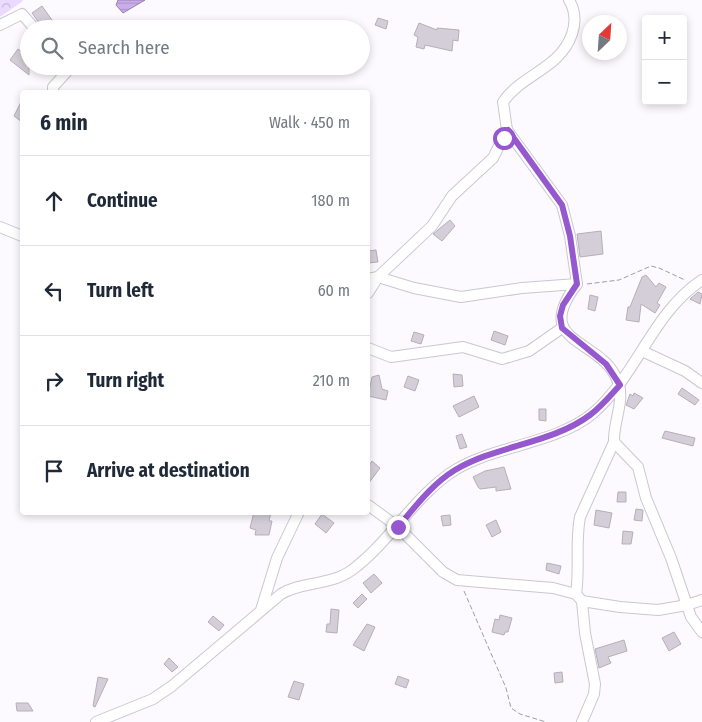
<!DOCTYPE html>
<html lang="en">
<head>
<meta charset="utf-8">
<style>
  body { margin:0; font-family:"Fira Sans Condensed",sans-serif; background:#f2f2f3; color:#1f2937 }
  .controls { position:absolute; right:15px; top:15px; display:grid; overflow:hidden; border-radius:5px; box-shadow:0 2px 8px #0003 }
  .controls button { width:45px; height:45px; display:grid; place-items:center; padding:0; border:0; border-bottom:1px solid #e0e1e3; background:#fff; color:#1f2937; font:25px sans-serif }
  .compass { position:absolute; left:582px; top:15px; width:45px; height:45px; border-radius:50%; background:#fff; box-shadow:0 2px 8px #0003; rotate:25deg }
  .stop { position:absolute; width:15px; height:15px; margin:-11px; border:4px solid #9658ce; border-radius:50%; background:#fff }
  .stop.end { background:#9658ce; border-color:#fff; box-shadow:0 1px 5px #0008 }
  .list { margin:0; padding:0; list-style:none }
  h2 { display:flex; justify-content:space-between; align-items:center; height:65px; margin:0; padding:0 20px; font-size:21px }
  h2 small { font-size:16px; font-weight:400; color:#747a83 }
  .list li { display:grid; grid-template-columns:32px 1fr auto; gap:15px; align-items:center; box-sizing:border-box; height:90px; padding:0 20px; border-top:1px solid #e0e1e3 }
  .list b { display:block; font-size:19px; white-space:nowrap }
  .list em { font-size:16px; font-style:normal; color:#747a83 }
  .icon { flex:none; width:28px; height:28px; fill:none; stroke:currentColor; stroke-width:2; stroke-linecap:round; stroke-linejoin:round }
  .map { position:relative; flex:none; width:702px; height:722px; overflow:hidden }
  .search { position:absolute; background:#fff; box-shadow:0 2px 8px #0003; left:20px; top:20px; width:350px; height:55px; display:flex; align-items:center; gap:12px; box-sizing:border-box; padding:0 18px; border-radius:28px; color:#747a83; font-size:19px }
  .panel { position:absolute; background:#fff; box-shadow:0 2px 8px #0003; left:20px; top:90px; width:350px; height:425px; border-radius:5px }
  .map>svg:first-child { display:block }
  .forest { fill:url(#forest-crowns) }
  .water { fill:url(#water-rules); stroke:#9580ad }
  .building { fill:#d3ced8; stroke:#b4afb9 }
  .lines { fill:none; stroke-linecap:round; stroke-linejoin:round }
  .minor-casing { stroke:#cbc7d1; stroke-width:12 }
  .path { stroke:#a09ea2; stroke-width:1; stroke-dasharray:5 2.5; stroke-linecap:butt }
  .minor { stroke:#fff; stroke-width:10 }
  .route { stroke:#9658ce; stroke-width:6 }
</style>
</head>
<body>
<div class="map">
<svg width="702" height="722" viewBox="0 0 702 722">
  <defs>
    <pattern id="forest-crowns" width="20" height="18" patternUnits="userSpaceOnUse" patternTransform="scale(1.25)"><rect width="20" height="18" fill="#eadafe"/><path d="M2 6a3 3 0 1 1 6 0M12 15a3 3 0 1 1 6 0" fill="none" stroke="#c8bad9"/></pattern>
    <pattern id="water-rules" width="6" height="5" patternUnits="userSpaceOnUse" patternTransform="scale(1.25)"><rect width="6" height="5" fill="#cbadec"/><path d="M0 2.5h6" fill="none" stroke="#ae94ca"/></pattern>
  </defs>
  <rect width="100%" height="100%" fill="#fcfafe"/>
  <!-- forest -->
  <path class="forest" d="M0 0H22L23 1 0 17Z"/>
  <!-- water -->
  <path class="water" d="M118 0H145L123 13 116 5Z"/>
  <!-- building -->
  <g class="building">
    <path d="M42 6 52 20 42 27 32 13Z"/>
    <path d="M378 18 388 21 386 29 375 25Z"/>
    <path d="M419 23 437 30V28L459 30 458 41 453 40 452 51 425 45 424 49 416 47 418 37 414 35Z"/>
    <path d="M18 49 29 57V75L10 60Z"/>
    <path d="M22 100V122L14 116Z"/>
    <path d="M450 220 455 226 442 241 433 234Z"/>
    <path d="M601 231 603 254 580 257 577 234Z"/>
    <path d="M376 250 378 262 368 263V251Z"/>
    <path d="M646 275 656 287 659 283 666 287 657 303 660 305 655 313 641 304 639 322 626 320 628 307H630L642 277Z"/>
    <path d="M698 292 702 294 700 304 690 299Z"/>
    <path d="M590 295 598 297 595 311 588 309Z"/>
    <path d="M494 331 508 336 505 345 491 340Z"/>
    <path d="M414 332 424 335 421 344 411 341Z"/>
    <path d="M453 374 462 375 463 386 454 387Z"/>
    <path d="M379 375 382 389 388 391 386 400 368 396 372 377Z"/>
    <path d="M408 376 419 380 415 391 404 387Z"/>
    <path d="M682 388 699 400 695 405 678 394Z"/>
    <path d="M634 393 643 398 634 409 626 405 630 394 633 396Z"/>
    <path d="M474 396 479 407 459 417 453 406Z"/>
    <path d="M539 409H546V421L539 420Z"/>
    <path d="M665 431 695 438 693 446 662 438Z"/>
    <path d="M462 434 467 447 460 449 456 436Z"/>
    <path d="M372 461 380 468 368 484V467Z"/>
    <path d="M504 467 511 489 496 491V487L480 489 478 487 473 477 485 471Z"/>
    <path d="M618 492H626V502H617Z"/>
    <path d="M636 509 643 510 642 521 634 520Z"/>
    <path d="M596 510 612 513 609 528 594 525Z"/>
    <path d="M254 512H271L269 521H272L269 535H255L256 530 250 528Z"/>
    <path d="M322 514 334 523 326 533 315 524Z"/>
    <path d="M450 515 451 525 443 526 441 516Z"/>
    <path d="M496 520 501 532 492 537 486 525Z"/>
    <path d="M623 531 633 532 631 544H622Z"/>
    <path d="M547 563 561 566 559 574 546 570Z"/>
    <path d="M374 574 382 583 371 593 363 583Z"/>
    <path d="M362 594 367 599 358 608 353 603Z"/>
    <path d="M331 609 339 610 337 633 326 632 327 624H330Z"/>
    <path d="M500 615 512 618 508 632H505L504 635 492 632 495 619 499 620Z"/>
    <path d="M213 616 224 625 219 631 208 622Z"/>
    <path d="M367 624 375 627 364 651 353 645Z"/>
    <path d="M674 632 681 644 669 651 662 638Z"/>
    <path d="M624 640 627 651 608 657 611 663 599 668 595 649Z"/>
    <path d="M169 658 178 667 172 672 164 664Z"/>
    <path d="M562 672 563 682 555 683 554 673Z"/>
    <path d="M398 676 409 680 406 688 395 684Z"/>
    <path d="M98 677 108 679 95 707 93 706Z"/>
    <path d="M294 681 304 684 299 700 288 697Z"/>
    <path d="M16 703H28L33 711H17Z"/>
  </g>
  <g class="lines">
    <!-- minor casing -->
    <g class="minor-casing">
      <g id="minor">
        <path d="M0 25 22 14 35 29"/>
        <path d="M53 92V87L72 66"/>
        <path d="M507 130 562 205 570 236 577 284C529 347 606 337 619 385 624 402 613 424 614 442L638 467 646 498 671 558 691 617 702 632"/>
        <path d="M0 227 22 236"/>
        <path d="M368 279 378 277 414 288 461 297 522 288 577 284"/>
        <path d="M368 293 378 277 432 226 452 196 493 158 507 130 503 102C522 74 560 69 572 34 576 22 575 10 569 0"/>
        <path d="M368 348 391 357 463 347 502 359 529 351 562 328"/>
        <path d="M642 351 685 371 702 383"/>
        <path d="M368 505 398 527 443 572 457 580 553 588 576 594 582 601 620 607 658 610 687 605 702 600"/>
        <path d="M576 594C580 569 575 542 580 517L614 442"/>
        <path d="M261 610 277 558 299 512"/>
        <path d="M96 722 153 699 172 686 281 594C303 581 330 586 352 570 389 543 416 494 455 470 496 445 555 444 592 414 637 376 652 313 702 280"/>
        <path d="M582 722 594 694 595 684 585 633 582 601"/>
      </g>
    </g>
    <!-- path -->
    <g class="path">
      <path d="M587 284 619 280 651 266 659 268 685 280"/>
      <path d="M464 591 506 688 511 708 520 714 546 722"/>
    </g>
    <!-- minor -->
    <use href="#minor" class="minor"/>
  </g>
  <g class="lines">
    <!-- route -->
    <path class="route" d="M398 527C415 507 432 484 455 470 497 445 551 444 590 415 601 407 610 396 620 385L606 364 562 328 560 316 563 305 577 284 570 236 562 205 508 130 504 138"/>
  </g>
</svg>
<div class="controls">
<button>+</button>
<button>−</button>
</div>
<svg class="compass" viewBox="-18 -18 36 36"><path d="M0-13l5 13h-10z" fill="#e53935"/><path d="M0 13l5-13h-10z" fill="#747a83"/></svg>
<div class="stop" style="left:504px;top:138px"></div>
<div class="stop end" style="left:398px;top:527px"></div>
<div class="search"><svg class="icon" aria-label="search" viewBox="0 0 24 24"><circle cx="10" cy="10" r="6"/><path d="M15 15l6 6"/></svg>Search here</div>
<section class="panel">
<h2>6 min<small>Walk · 450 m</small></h2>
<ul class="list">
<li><svg class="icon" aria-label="ahead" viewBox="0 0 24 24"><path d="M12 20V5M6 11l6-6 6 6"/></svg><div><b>Continue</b></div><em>180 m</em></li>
<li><svg class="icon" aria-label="left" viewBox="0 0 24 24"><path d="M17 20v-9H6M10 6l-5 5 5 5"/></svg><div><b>Turn left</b></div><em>60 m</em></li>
<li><svg class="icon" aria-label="right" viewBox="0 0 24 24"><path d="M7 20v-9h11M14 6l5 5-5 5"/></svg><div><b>Turn right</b></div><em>210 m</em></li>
<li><svg class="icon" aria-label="arrive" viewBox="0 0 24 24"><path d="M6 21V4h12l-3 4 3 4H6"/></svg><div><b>Arrive at destination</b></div></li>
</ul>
</section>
</div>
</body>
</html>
